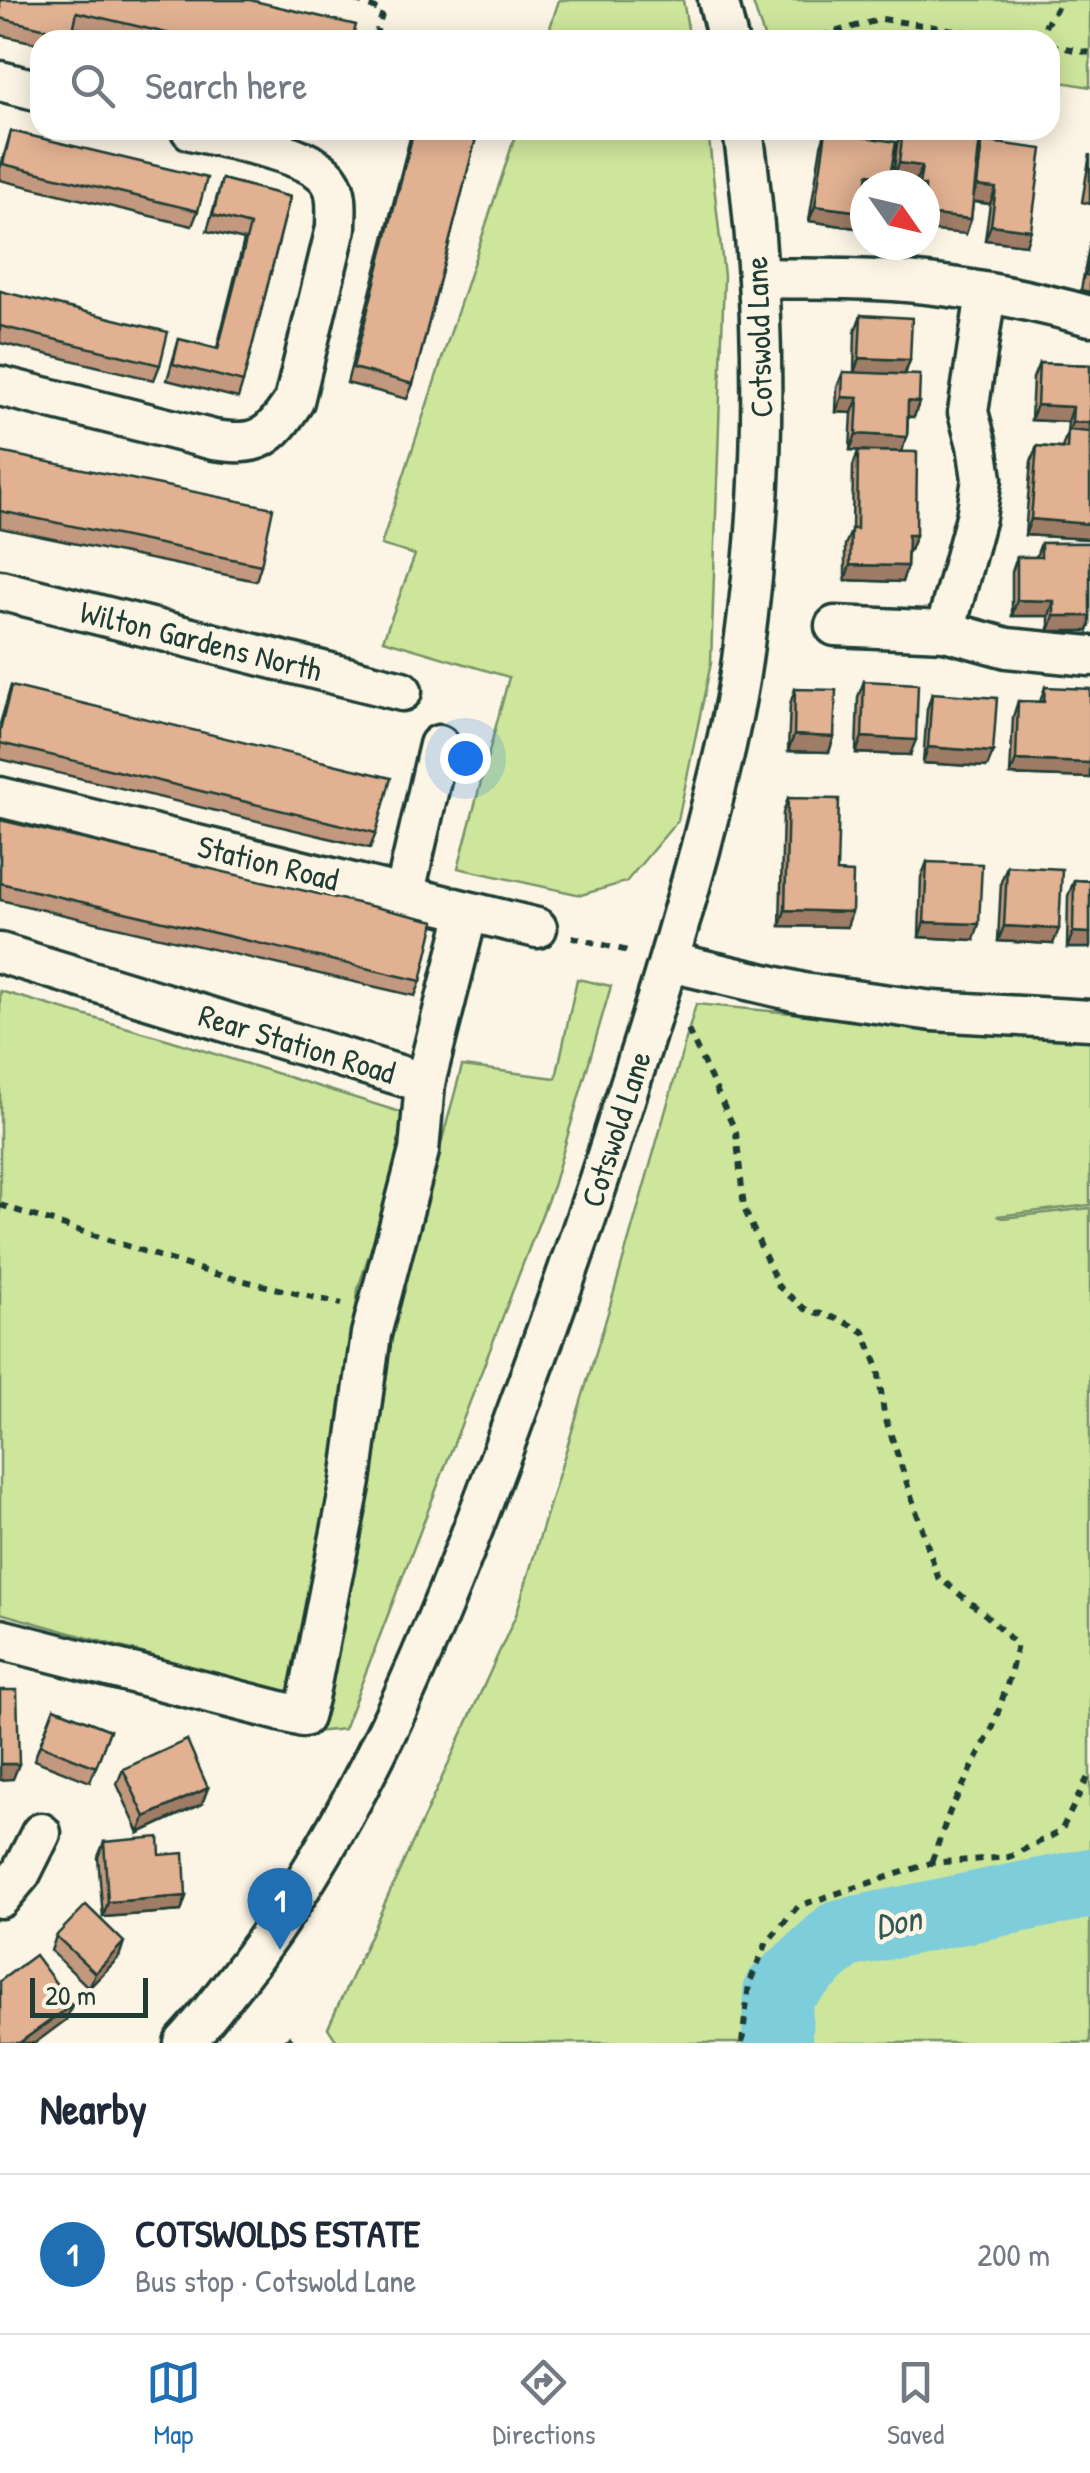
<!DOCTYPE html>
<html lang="en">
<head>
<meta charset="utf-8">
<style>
  body { margin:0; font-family:"Patrick Hand",sans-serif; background:#f2f2f3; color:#1f2937 }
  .compass { position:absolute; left:850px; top:170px; width:90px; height:90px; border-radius:50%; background:#fff; box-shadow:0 5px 25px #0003; rotate:124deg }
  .scale { position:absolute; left:30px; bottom:25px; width:118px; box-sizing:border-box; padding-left:10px; border:5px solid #1f3d34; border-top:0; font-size:28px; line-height:35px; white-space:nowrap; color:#1f3d34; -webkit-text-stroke:8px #fcf5e5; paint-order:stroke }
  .you { position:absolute; left:465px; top:758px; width:35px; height:35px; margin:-25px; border:8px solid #fff; border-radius:50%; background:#1a73e8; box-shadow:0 0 0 15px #1a73e833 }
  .badge { display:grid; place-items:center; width:65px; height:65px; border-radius:50%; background:#1f6fb2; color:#fff; font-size:32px; font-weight:700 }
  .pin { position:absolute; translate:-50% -82px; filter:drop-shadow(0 2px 5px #0008) }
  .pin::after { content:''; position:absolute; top:52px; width:35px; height:30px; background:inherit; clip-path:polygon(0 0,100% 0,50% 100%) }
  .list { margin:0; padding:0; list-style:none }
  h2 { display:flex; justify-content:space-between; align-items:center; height:130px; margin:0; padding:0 40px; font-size:42px }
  h2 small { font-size:32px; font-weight:400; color:#747a83 }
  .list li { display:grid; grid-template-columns:65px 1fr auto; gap:30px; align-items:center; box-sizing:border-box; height:160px; padding:0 40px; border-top:2px solid #e0e1e3 }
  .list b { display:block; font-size:38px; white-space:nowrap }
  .list p { margin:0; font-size:32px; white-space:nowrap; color:#747a83 }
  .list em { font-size:32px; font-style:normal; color:#747a83 }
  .icon { flex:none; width:55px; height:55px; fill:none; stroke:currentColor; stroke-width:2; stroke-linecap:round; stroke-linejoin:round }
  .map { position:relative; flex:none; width:1090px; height:2043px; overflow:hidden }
  .search { position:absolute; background:#fff; box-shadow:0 5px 25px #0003; left:30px; right:30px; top:30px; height:110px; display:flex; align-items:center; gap:25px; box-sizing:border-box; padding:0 35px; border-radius:30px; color:#747a83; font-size:38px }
  .sheet { height:290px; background:#fff }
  nav { display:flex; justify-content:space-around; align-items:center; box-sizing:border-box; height:140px; border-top:2px solid #e0e1e3; background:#fff; font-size:28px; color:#747a83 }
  nav a { display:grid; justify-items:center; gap:5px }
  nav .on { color:#1f6fb2 }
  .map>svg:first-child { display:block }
  .green { fill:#cee69c; stroke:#769268; stroke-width:2.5 }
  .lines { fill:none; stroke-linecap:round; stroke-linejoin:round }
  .river { stroke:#7ecddb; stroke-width:70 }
  .minor-casing { stroke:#1f3d34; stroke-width:45 }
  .path { stroke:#1f3d34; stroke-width:6; stroke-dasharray:8 8; stroke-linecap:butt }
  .minor { stroke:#fcf5e5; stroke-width:38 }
  .wall { fill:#c2987e; stroke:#1f3d34; stroke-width:2.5 }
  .shaded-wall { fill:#9e7c66; stroke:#1f3d34; stroke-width:2.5 }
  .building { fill:#e1b192; stroke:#1f3d34; stroke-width:2.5 }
  .labels { text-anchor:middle; stroke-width:9; stroke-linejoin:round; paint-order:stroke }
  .street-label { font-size:32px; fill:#1f3d34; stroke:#fcf5e5 }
  .water-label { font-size:35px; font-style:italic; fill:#325a55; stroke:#fcf5e5 }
</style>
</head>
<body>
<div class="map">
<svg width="1090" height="2043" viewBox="0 0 1090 2043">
  <rect width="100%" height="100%" fill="#fcf5e5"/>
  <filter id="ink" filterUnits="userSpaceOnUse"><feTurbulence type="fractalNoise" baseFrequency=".01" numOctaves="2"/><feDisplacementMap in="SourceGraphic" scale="20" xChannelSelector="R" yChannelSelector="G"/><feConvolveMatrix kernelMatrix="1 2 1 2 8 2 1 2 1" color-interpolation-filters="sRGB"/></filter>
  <g filter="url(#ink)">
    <!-- green -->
    <g class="green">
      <path d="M559 0H683L690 40H546Z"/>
      <path d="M752 0H1090V87L1050 80V40H765Z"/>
      <path d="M517 130H708L724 276 711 663 678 820 626 882 581 895 458 868 509 677 383 640 415 555 381 545Z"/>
      <path d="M577 979 611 986 553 1186 344 1729 313 1732 391 1330 462 1066 556 1078Z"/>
      <path d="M0 991 170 1040 413 1116 358 1289 341 1475 310 1613 288 1694 0 1613Z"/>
      <path d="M696 1004 1090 1041V1205L997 1216 1003 1218 1090 1208V1867L961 1887 848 1916 790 1943 761 1987 755 2043H338L328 2028 516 1615 610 1306Z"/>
      <path d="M1090 1910V2043H800L805 1998 861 1949Z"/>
    </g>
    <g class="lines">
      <!-- river -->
      <path class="river" d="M777 2043 778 1992 841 1934 1090 1883"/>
      <!-- minor casing -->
      <g class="minor-casing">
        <g id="minor">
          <path d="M718 0 728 40"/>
          <path d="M0 81 40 91"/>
          <path d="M758 278C797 279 836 278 875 280 947 283 1020 297 1090 316"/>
          <path d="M0 386 214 440C259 447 270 438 294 401L336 228C336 213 339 194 330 181 312 152 226 139 191 130"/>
          <path d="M0 590 402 691"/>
          <path d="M835 626 945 631 1007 648 1090 656"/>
          <path d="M945 631 976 517 982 479 977 445 968 412 986 293"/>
          <path d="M0 797 537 928"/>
          <path d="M404 896 439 745"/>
          <path d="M0 953 425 1083 468 912"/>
          <path d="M670 962 803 993 933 1011 1090 1020"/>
          <path d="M0 1639 303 1717 309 1694 351 1481 371 1334 419 1151 425 1083"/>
          <path d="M0 1898 21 1873 41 1833"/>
          <path d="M184 2043C203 2023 219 2001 236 1980 358 1824 433 1637 502 1452 542 1343 582 1235 617 1124 647 1033 675 942 700 850 716 787 733 725 742 660 767 484 768 306 743 130"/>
        </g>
      </g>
      <!-- path -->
      <g class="path">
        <path d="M355 0 383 12 374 40"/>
        <path d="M805 40 882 19 1021 40"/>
        <path d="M1036 40 1062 0"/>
        <path d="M1050 45 1090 53"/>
        <path d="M572 937 632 952"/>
        <path d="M688 1030 736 1132 744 1208 778 1286 805 1309 841 1320 864 1332 878 1368 884 1414 938 1577 987 1616 1017 1645 1009 1679 993 1727 950 1811 931 1863"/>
        <path d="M0 1205 211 1273 342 1304"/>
        <path d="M742 2043 749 1984 767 1942 798 1906 931 1863 1009 1857 1061 1831 1090 1773"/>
      </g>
      <!-- minor -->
      <use href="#minor" class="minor"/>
    </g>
    <!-- wall -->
    <g class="wall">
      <path d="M0 0 352 40H127L74 27 70 40H40V44L0 35Z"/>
      <path d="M412 130H478L413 384 407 399 347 383Z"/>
      <path d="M902 130 979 152 982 141 1026 245 985 240 990 204 973 202 971 219 966 234 925 185H916V181L893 178 897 144Z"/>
      <path d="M11 131 198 211 192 226 0 180V169Z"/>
      <path d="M826 131 890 177 887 185H865L862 212 856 228 809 221 821 146Z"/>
      <path d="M1090 154V204L1082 202Z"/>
      <path d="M222 179 290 197 243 382 238 398 167 380 179 339 217 348 244 240 207 231Z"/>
      <path d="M1090 242V292L1081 290Z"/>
      <path d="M0 291 160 365 154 380 0 343Z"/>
      <path d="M861 315 910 360 905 375 919 402 914 417H908L907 437 901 451 916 535 910 550H908L907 566 902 582 845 580V545L852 529 853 466 858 451H879L850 450 852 413 836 412 837 387 843 372 854 373 855 331Z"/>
      <path d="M1039 363 1090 365 1089 539 1025 535 1031 461 1037 446 1062 448 1067 433 1068 422 1031 420 1033 378Z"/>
      <path d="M0 452 261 565 256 581 0 528Z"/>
      <path d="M1041 543H1090V625L1088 631H1049V616H1012V572L1017 557H1036Z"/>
      <path d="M864 681 910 755 856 753 858 697Z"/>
      <path d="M11 686 376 833 370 848 0 759V724Z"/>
      <path d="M1045 687 1090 778 1010 775 1013 717 1018 701 1040 702Z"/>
      <path d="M795 689 834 737 829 752 788 751 790 704Z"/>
      <path d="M932 693 993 752 987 767 923 763 927 709Z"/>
      <path d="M788 798 837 872 847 927 780 926 783 813Z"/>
      <path d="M0 820 421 981 415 996 0 900Z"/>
      <path d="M927 862 974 940 919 937 921 877Z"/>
      <path d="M1007 866 1053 944 998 941 1001 882Z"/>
      <path d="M1074 880 1090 881V948H1067L1068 896Z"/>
      <path d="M54 1708 110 1730 90 1782 34 1760Z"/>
      <path d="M123 1769 202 1804 139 1833 117 1784Z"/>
      <path d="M104 1842 160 1855 186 1896 181 1911 103 1917 98 1857Z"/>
      <path d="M56 1936 119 1957 89 1988 51 1951Z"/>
    </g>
    <!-- shaded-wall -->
    <g class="shaded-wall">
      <path d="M899 163 922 166 916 181 893 178Z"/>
      <path d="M868 174 890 177 887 185H865Z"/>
      <path d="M977 186 996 188 990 204 971 201Z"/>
      <path d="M815 206 862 212 856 228 809 221Z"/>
      <path d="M925 214 971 219 966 234 925 230Z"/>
      <path d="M991 225 1031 230 1026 245 985 240Z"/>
      <path d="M859 358 910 360 904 376 854 373Z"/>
      <path d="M842 397 858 398 852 413 836 412Z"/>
      <path d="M908 401 919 402 914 417 903 416Z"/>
      <path d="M1037 405 1073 407 1068 422 1031 420Z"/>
      <path d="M1072 422 1090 423V439L1067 438Z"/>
      <path d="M856 434 907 437 901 452 850 450Z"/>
      <path d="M1031 519 1090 524V538L1089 539 1025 535Z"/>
      <path d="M908 535H916L910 550H902Z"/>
      <path d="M850 565 907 566 902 582 845 580Z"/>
      <path d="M1017 600 1054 601 1049 616H1012Z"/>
      <path d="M1054 616H1090V625L1088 631H1049Z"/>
      <path d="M794 735 834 737 829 752 788 751Z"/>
      <path d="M862 737 916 740 910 755 856 753Z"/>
      <path d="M928 747 993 752 987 767 923 763Z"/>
      <path d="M1016 760 1090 763V778L1010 775Z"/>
      <path d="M785 910 852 912 847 927 780 926Z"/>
      <path d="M924 922 979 924 974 940 919 937Z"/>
      <path d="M1004 926 1059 929 1053 944 998 941Z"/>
      <path d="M1073 932 1090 933V948H1067Z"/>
      <path d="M0 1764H19L13 1779 0 1780Z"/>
      <path d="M208 1788 202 1804 139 1833 145 1817Z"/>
      <path d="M186 1896 181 1911 103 1917 108 1902Z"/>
      <path d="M124 1942 119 1957 89 1988 95 1973Z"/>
      <path d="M72 2005 66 2020 35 2043H19Z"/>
    </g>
    <!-- building -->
    <g class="building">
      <path d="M0 0H250L356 25 352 40H196L77 12 72 35 0 18Z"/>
      <path d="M414 130H478L413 384 353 368Z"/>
      <path d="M903 130 980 138 971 219 925 214V185H919L922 166 899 163Z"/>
      <path d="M11 131 207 178 198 211 3 164Z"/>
      <path d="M826 131 896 142 890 177 868 174 862 212 815 206Z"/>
      <path d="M982 141 1042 149 1031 230 991 225 996 188 977 186Z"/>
      <path d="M222 179 290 197 243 382 173 364 179 339 218 349 250 225 213 215Z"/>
      <path d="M1090 256V276L1086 275Z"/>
      <path d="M0 291 168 332 160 365 0 326Z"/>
      <path d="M861 315 912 318 910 360 859 358Z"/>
      <path d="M1039 363 1090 365V423L1072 422 1073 407 1037 405Z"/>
      <path d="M843 372 920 375 919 402 908 401 907 437 856 434 858 398 842 397Z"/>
      <path d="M1068 430 1090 432V524L1031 519 1037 446 1067 449Z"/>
      <path d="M858 451 917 452 916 535H908L907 566 850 565 851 529H857Z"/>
      <path d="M0 452 273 508 261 565 0 511Z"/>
      <path d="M1041 543H1090V616H1054V601L1017 600V557H1041Z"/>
      <path d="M864 681 918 684 916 740 862 737Z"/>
      <path d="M11 686 391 778 376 833 0 743V731Z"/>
      <path d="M1045 687 1090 689V763L1016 760 1018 701 1044 702Z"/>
      <path d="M795 689 836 690 834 737 794 735Z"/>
      <path d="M932 693 997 698 993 752 928 747Z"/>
      <path d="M788 798 839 799 837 872 853 873 852 912 785 910Z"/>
      <path d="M0 820 435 921 421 981 0 883Z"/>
      <path d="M927 862 982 864 979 924 924 922Z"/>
      <path d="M1007 866 1062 869 1059 929 1004 926Z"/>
      <path d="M1074 880 1090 881V933L1073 932Z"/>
      <path d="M0 1690H17L19 1764H0Z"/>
      <path d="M54 1708 110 1730 96 1767 40 1745Z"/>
      <path d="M187 1740 208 1788 145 1817 123 1769Z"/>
      <path d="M159 1837 160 1855 184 1853 186 1896 108 1902 104 1842Z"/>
      <path d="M86 1905 124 1942 95 1973 56 1936Z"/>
      <path d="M35 1955 72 2005 19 2043H0V1981Z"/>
      <path d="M290 2036 295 2043H280Z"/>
    </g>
  </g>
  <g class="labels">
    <!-- street labels -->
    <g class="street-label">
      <text transform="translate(759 337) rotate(-92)" y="11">Cotswold Lane</text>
      <text transform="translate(201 641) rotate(14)" y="11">Wilton Gardens North</text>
      <text transform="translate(268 863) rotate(14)" y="11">Station Road</text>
      <text transform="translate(297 1044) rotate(17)" y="11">Rear Station Road</text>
      <text transform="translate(616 1129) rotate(-72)" y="11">Cotswold Lane</text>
    </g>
    <!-- water labels -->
    <g class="water-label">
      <text transform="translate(898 1922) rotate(-12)" y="12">Don</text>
    </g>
  </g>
</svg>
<svg class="compass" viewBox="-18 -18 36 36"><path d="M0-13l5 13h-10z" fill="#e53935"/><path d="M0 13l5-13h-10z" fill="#747a83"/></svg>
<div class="scale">20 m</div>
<div class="you"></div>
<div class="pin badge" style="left:280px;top:1950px">1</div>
<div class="search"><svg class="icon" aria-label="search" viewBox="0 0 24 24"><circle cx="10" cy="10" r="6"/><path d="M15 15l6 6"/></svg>Search here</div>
</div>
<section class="sheet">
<h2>Nearby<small></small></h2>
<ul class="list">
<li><span class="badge">1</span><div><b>COTSWOLDS ESTATE</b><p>Bus stop · Cotswold Lane</p></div><em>200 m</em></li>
</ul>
</section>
<nav>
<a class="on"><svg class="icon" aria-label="map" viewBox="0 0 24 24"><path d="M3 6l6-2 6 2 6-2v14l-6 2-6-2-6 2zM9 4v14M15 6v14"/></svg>Map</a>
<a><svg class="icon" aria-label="directions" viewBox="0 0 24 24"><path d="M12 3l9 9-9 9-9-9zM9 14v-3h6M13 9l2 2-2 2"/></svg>Directions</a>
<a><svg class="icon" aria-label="saved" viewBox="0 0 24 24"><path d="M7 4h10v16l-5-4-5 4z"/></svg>Saved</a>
</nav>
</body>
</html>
